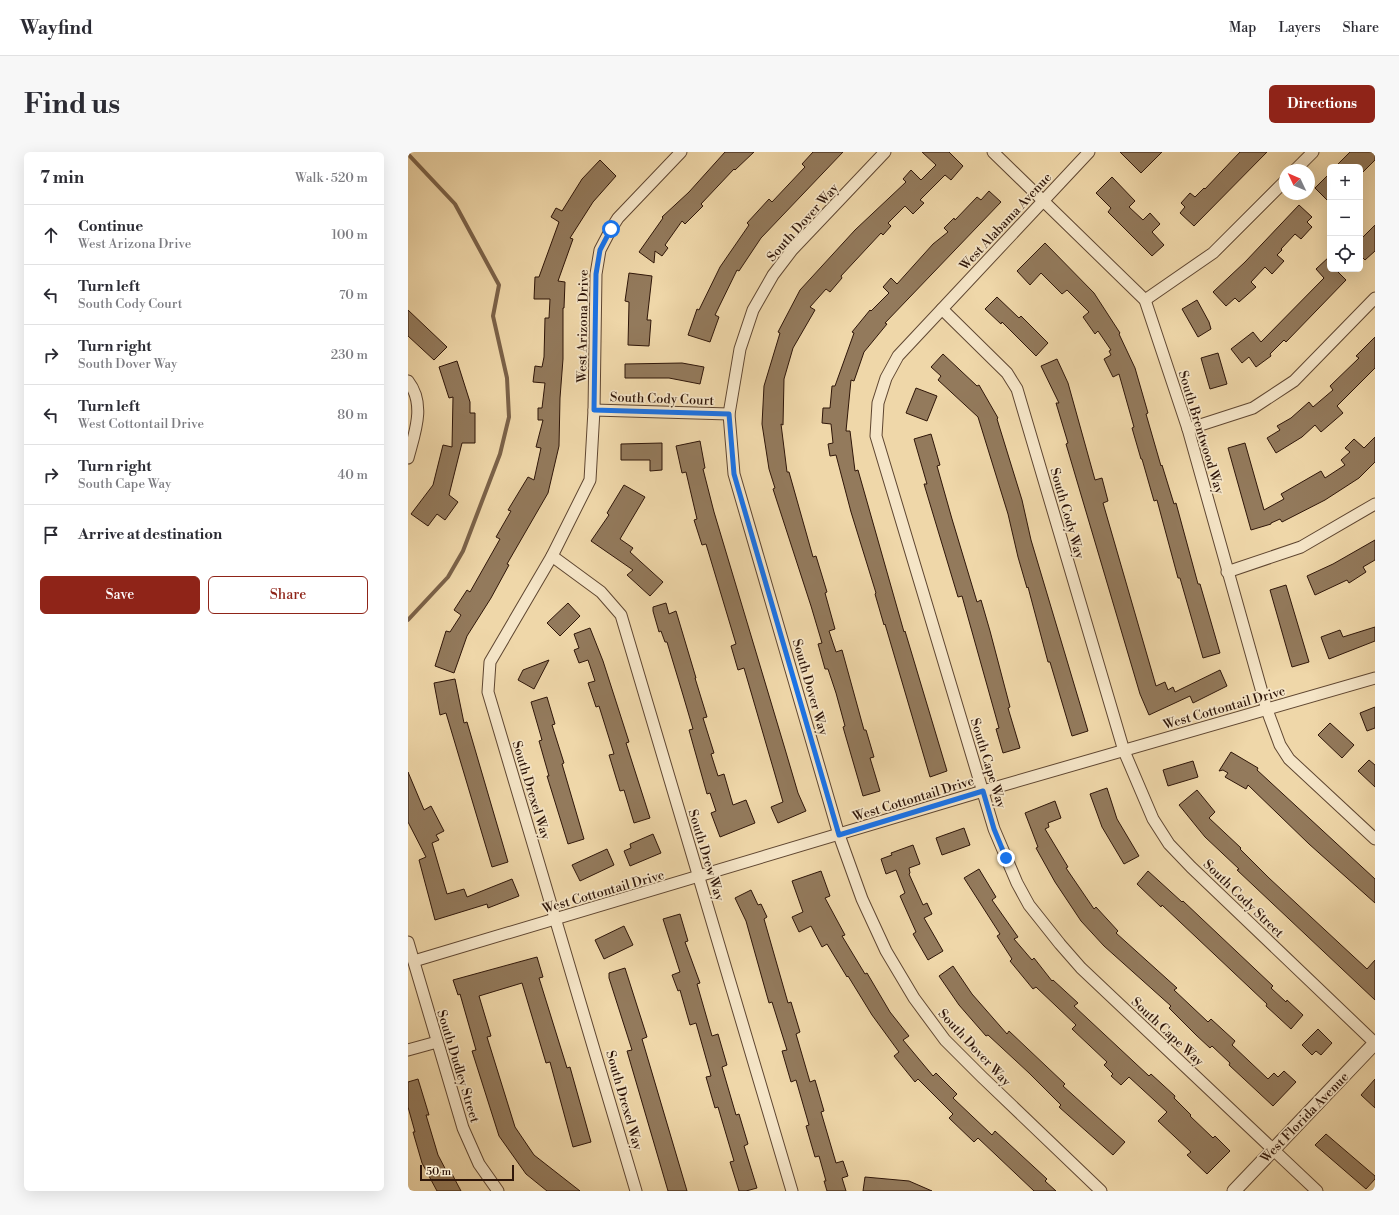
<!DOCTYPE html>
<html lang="en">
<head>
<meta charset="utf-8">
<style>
  body { margin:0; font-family:"Libre Bodoni",serif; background:#f7f7f7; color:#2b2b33 }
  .controls { position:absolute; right:12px; top:12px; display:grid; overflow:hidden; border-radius:6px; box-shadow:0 4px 16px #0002 }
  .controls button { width:36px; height:36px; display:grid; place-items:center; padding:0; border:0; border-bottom:1px solid #e1e1e2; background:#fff; color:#2b2b33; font:20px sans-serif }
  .compass { position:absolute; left:871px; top:12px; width:36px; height:36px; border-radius:50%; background:#fff; box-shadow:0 4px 16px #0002; rotate:314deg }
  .scale { position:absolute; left:12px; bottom:10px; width:94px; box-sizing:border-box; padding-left:4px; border:2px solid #2f1609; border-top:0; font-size:11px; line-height:14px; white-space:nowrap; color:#2f1609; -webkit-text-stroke:3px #f5e5c7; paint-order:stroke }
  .stop { position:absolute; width:12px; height:12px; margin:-9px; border:3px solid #1a73e8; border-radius:50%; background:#fff }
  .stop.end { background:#1a73e8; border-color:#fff; box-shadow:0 1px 4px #0008 }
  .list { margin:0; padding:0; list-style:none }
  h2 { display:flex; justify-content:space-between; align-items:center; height:52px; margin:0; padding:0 16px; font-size:17px }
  h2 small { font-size:13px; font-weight:400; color:#7c7c81 }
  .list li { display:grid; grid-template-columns:26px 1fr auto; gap:12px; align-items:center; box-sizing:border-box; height:60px; padding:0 16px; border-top:1px solid #e1e1e2 }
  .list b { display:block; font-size:15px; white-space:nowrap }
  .list p { margin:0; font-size:13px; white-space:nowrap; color:#7c7c81 }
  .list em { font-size:13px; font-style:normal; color:#7c7c81 }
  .actions { display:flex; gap:8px; padding:12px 16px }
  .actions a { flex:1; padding:9px 0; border:1px solid #8f2418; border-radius:6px; text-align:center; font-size:14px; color:#8f2418 }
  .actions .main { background:#8f2418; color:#fff }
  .icon { flex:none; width:22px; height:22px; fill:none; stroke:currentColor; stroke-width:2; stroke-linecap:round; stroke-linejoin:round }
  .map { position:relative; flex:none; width:967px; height:1039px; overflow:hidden; border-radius:6px }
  header { display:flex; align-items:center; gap:24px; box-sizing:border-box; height:56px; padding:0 20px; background:#fff; border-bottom:1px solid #e1e1e2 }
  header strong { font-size:19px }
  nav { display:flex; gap:22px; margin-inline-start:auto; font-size:14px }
  .intro { display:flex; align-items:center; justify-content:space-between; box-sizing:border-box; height:96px; padding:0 24px }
  h1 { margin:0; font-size:28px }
  .button { padding:10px 18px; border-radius:6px; background:#8f2418; color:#fff; font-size:14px; font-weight:700 }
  main { display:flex; gap:24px; padding:0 24px }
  aside { flex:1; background:#fff; border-radius:6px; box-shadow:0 4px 16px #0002 }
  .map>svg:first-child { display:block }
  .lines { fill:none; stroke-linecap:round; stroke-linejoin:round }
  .stream { stroke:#7b6249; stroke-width:4 }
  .building { fill:#937a5c; stroke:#2f1609 }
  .minor-casing { stroke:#5f4631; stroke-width:13 }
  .tertiary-casing { stroke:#5f4631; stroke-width:15 }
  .minor { stroke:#f5e5c7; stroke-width:11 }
  .tertiary { stroke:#f5e5c7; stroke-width:13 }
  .route { stroke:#1a73e8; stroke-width:5 }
  .labels { text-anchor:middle; stroke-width:3.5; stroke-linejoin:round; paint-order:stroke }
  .street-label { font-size:13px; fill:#2f1609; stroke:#f5e5c7 }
</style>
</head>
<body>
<header>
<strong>Wayfind</strong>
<nav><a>Map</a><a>Layers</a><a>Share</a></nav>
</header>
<div class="intro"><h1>Find us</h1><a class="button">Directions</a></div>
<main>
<aside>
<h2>7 min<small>Walk · 520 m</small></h2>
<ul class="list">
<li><svg class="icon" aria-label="ahead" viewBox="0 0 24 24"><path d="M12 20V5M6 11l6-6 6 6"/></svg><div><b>Continue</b><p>West Arizona Drive</p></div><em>100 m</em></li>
<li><svg class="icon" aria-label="left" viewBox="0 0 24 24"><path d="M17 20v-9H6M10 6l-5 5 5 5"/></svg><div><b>Turn left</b><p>South Cody Court</p></div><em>70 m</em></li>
<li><svg class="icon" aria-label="right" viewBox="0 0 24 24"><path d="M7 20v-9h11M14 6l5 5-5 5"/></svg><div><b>Turn right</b><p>South Dover Way</p></div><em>230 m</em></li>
<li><svg class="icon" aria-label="left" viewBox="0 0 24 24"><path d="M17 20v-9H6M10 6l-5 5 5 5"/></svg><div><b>Turn left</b><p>West Cottontail Drive</p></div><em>80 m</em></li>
<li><svg class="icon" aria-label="right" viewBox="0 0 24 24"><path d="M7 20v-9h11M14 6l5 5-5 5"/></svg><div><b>Turn right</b><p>South Cape Way</p></div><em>40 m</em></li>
<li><svg class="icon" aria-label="arrive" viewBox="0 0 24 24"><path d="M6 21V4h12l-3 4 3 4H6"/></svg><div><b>Arrive at destination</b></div></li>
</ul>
<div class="actions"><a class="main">Save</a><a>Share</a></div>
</aside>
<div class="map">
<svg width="967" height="1039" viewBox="0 0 967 1039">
  <rect width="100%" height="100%" fill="#efd7a9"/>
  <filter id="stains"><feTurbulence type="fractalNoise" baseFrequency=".005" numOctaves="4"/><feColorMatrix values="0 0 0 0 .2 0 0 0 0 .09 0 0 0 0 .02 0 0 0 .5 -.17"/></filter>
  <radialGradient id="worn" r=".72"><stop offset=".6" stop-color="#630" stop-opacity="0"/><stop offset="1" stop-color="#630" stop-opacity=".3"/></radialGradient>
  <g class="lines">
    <!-- stream -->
    <path class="stream" d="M0 2 47 52 91 133 85 164 99 226 101 265 92 302 55 399 40 425 0 468"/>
  </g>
  <!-- building -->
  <g class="building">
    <path d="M317 0H346L327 18 326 17 293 52 295 54 277 72 274 69 257 93 260 96 254 104 247 99 246 111 231 100 255 66 254 65 281 40Z"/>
    <path d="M405 0H435L353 86 331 119 329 118 307 163 311 165 302 190 280 183 289 157 291 158 312 115 341 73 339 71 361 47 364 50 397 15 394 12Z"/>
    <path d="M514 0H541L555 14 543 28 537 23 512 48 516 51 505 62 497 54 480 71 483 74 475 83 473 81 433 124 434 126 422 140 418 137 402 155 407 158 385 196 376 227 375 273 373 272 379 320H381L405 405 408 404 419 440 417 441 427 477 421 479 428 500 434 498 456 578H458L466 605 462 606 472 639 455 644 435 575 437 574 428 541 420 517H417L410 492 414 491 403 454 365 337 367 336 361 317 354 272 356 234 372 181 370 180 392 138 447 78 498 30 495 27 503 18 513 28 528 13Z"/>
    <path d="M712 0H754L733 21Z"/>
    <path d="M832 0H859L786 74 772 61 777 55 773 51 782 41 787 45 796 36 797 37Z"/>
    <path d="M942 0H967V8L952 23V15H927Z"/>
    <path d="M192 8 208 24 185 50 162 86 165 87 150 129 157 130 156 156H155V207L152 246 151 294 140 341 99 412 101 413 83 446 59 484 46 521 27 514 38 479 42 480 53 463 46 458 59 438 62 440 92 387 88 385 103 359 100 358 120 325 126 328 133 296 128 295 135 268H130V256H134L137 231 125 230 127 214 134 215 136 205 137 166H141L142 147H126L127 125H131L151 70 143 65 148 56 154 59 174 27Z"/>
    <path d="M922 21V51L907 36Z"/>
    <path d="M704 25 727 49 721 55 735 68 742 61 752 72 744 80 756 93 744 104 700 60 703 56 688 41Z"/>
    <path d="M581 39 593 50 477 171 479 172 456 200 446 229 443 228 438 279H442L447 319 450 318 496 480 497 479 539 619 522 625 477 472 476 473 467 442 468 441 443 360 428 303 422 304 420 292 425 291 423 272 414 271 415 256H422L424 234H427L446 181 444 180 462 158 463 159 481 141 475 135 483 126 489 132 525 92 540 80 536 76 546 66 547 68 569 45 573 48Z"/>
    <path d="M891 53 904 65 899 70 904 75 893 87 887 82 873 97 874 98 869 103 876 109 864 122 857 115 843 130 848 135 831 150 827 146 818 154 805 140 837 110Z"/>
    <path d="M967 73V99L957 108 952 103V88Z"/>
    <path d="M637 91 686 141 712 181 711 182 727 216 740 261 738 262 753 314 754 313 766 352 768 351 790 432H792L812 501 795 506 772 426H770L749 348 746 349 734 307H733L724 276 726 275 711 222 705 225 696 207 703 203 701 199 703 198 690 179 687 182 675 165 681 160 659 138 654 142 633 121 622 133 609 119Z"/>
    <path d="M922 104V117H927L938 128 878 190 876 188 862 202 863 204 848 215 841 205 834 211 823 197 845 180 853 190 916 126 908 117Z"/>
    <path d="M221 121 244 124 239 168H243L241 194 220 193 221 150 217 149Z"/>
    <path d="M589 145 611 166 613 164 640 191 628 204 594 170 593 172 577 157Z"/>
    <path d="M789 148 801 170 803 177 790 185 774 157Z"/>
    <path d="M0 158 39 195 26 208 0 184Z"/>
    <path d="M967 185V216L929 254 935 261 913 280 907 273 894 285 868 301 859 286 872 278 869 274 883 266 901 250 905 255 925 238 922 234 951 206 948 204Z"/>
    <path d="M810 201 819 232 802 237 793 206Z"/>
    <path d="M535 202 569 234 571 233 590 266 589 267 614 348 623 388 680 579 664 584 642 510H640L620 435 619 436 610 405 600 362 570 265 530 228 533 224 523 215Z"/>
    <path d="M649 207 660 231 687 328 694 326 700 349 695 351 748 534 757 530 760 538 765 535 767 540 812 518 819 534 785 551 782 544 741 563 732 542 658 292 660 291 648 251H651L633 214Z"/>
    <path d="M49 209 62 250V261H67V291H54L41 343 50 350 37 368 29 362 20 374 3 362 25 333 35 293 44 295 45 245 41 246 31 215Z"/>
    <path d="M274 211 296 215 292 232 261 226H217V212Z"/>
    <path d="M508 236 529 244 519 269 498 261Z"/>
    <path d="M523 282 532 313 529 314 544 367 569 450 573 448 582 479 602 555 600 556 612 596 595 601 588 577 591 576 554 444 550 445 516 332H519L506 287Z"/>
    <path d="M967 285V310L951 326 917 348 874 370 872 367 863 371V372L843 378 820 296 837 291 856 358 876 347 873 342 913 319 917 326 937 313 933 308 942 300 937 296 946 287 956 296Z"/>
    <path d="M292 289 297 316 295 317 306 360 377 597 390 641 398 659 370 671 363 655 375 650 336 516 330 518 323 494 328 492 298 392 294 393 286 368 289 367 278 320 274 321 268 294Z"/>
    <path d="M254 291V318L242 319V308H213V292Z"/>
    <path d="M216 333 237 345 212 387 225 396 222 400 255 430 242 444 219 423 225 418 183 389 201 363 199 361Z"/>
    <path d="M967 388V408L955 415 958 420 941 431 939 428 907 443 899 424 925 412Z"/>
    <path d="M878 433 901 510 884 515 862 438Z"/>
    <path d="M160 451 172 464 152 484 139 471Z"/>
    <path d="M258 451 261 462 268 459 288 526H287L299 565 295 566 306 601 303 602 310 624 316 622 325 653 338 648 347 671 312 685 303 661 308 659 302 641 299 642 281 578 285 577 275 543 259 490H257L253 479 251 480 245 459V455Z"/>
    <path d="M967 475V489L921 507 913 485 932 478 935 485Z"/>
    <path d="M182 476 195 509 221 590 218 591 242 666 226 671 216 638 212 639 201 603 206 602 191 554 188 555 180 531 187 529 180 508 171 511 166 498 171 496 166 482Z"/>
    <path d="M141 508 126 537 110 528 115 518Z"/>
    <path d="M47 527 56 571 59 570 100 710 84 715 38 561 32 563 26 531Z"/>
    <path d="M139 545 147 572 144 573 156 611 154 612 176 687 160 692 139 624H141L131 589 134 588 123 550Z"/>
    <path d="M967 555V576L959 579 952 561Z"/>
    <path d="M922 571 946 593 934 606 910 583Z"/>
    <path d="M823 600 850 616 849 618 967 727V751L901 692 840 633 838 637 817 625 820 621 815 618 811 619Z"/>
    <path d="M961 608 967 613V635L950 619Z"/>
    <path d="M785 609 790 625 760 634 755 618Z"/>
    <path d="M0 620 16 658 23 654 36 679 28 683 31 688 24 691 39 742 56 737 59 745 104 727 111 744 80 756 79 752 27 768 11 708 18 705 0 670Z"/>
    <path d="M699 636 709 667 731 704 716 712 694 675 682 642Z"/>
    <path d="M789 638 807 660 801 666 833 696 832 697 861 726 959 817 967 808V848L829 718 831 717 797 685 771 653Z"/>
    <path d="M647 649 653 666 640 671 641 675 637 677 660 715 658 716 686 757 688 755 710 779 708 781 769 836 766 838 800 870 803 867 827 889 824 893 860 927 866 921 870 925 876 919 888 930 865 954 821 913 822 911 804 894 802 896 788 883 761 856 763 854 696 794 673 769 647 730 628 696 630 695 617 661Z"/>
    <path d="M556 676 562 693 534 703 528 686Z"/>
    <path d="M245 682 253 701 222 714 216 699 223 696 222 692Z"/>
    <path d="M505 693 512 712 501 716 502 721 501 722 515 753 519 751 524 762 516 766 535 799 520 808 505 782 508 780 492 744 497 741 488 718 478 722 473 707 484 703 483 701Z"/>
    <path d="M199 697 206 713 172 729 164 713Z"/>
    <path d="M571 717 588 745 584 748 610 785 606 787 624 808 626 806 644 829 645 828 670 851 666 854 741 924 743 922 767 944 766 946 783 963 782 964 805 986 807 984 822 999 799 1022 779 1003 783 1000 750 969 759 960 721 925 713 933 703 924 705 922 696 913 699 910 664 877 668 873 628 835 625 837 602 809 604 807 589 784 592 782 556 726Z"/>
    <path d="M413 719 422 744 417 746 437 783 434 784 457 822 459 821 482 860 501 884 495 888 525 924 528 921 549 942 545 946 584 983 587 979 639 1027 637 1029 648 1039H626L570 986 566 990 541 966 545 962 510 927 507 930 486 904 491 900 464 863 440 824 439 825 419 792 414 795 403 774 391 780 384 765 395 760 384 729Z"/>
    <path d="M740 719 774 750 775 749 865 834 863 836 878 850 879 848 895 863 883 877 858 854 859 852 754 753 753 755 729 732Z"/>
    <path d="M343 738 350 753 353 752 359 765 356 767 380 851 383 850 392 880 388 882 402 930 407 928 416 959 413 960 428 1011 435 1009 440 1024 434 1026 438 1039H419L416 1029H418L411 1004 407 1005 398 974 401 973 388 928 383 930 374 899 379 898 364 850 361 851 338 769 327 746Z"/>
    <path d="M272 762 280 789 277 790 292 831 289 832 304 884 310 882 319 913 314 915 328 963 331 962 340 992 336 994 349 1036 338 1039H331L322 1010 326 1009 310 955 307 956 298 925 303 924 288 871 282 873 272 838 270 839 264 823 272 820 255 767Z"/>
    <path d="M216 774 225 793 196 807 187 788Z"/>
    <path d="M129 805 135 825 131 826 159 916 162 915 183 990 165 995 142 910 138 911 114 831 71 844 83 884 79 885 107 975 126 1003 172 1039H139L118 1022 91 984 64 899 68 898 52 842 50 843 45 828Z"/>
    <path d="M545 814 564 842 599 882 601 879 657 932 655 934 717 990 705 1003 651 955 653 953 621 921 580 883 578 884 551 853 531 824Z"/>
    <path d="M217 816 239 885 234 887 279 1039H260L219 899 224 898 201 826V821Z"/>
    <path d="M910 877 924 891 913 903 908 899 904 903 894 893Z"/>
    <path d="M10 927 21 963H18L30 1003 41 1024 44 1022 53 1039H29L14 1011 5 980H7L0 955V930Z"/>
    <path d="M967 927V956L953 943Z"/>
    <path d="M918 982 967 1024V1027L958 1037 907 993Z"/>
    <path d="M457 1025 501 1029 524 1039H455Z"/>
  </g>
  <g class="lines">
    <!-- minor casing -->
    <g class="minor-casing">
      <g id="minor">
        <path d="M477 0 384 98 365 123 345 158 332 197 321 262 326 322 431 683 454 747 478 799 506 846 537 888 574 925 693 1039"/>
        <path d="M585 0 737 148 780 277 859 558 872 593 881 607 967 687"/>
        <path d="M681 0 490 204 478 226 470 251 468 284 586 677 609 731 621 753 652 792 673 816 909 1039"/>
        <path d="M887 18 905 0"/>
        <path d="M737 148 805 101 877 29"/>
        <path d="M534 157 599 221 609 237 716 599 745 667 761 692 783 715 967 891"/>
        <path d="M0 229C18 252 7 280 0 306"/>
        <path d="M186 258 321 262"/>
        <path d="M780 277 845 256 886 229 967 146"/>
        <path d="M144 404 193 440 213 463 384 1039"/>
        <path d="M819 420 893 395 967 352"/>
        <path d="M0 790 55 976 71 1012 90 1039"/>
        <path d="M6 809 575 639 967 526"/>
        <path d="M0 898 29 890"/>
        <path d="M228 1039 80 540 82 510 144 404 182 328 186 258 188 122 192 98 203 77 210 66 273 0"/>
      </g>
    </g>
    <!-- tertiary casing -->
    <g class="tertiary-casing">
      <path id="tertiary" d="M826 1039 967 891"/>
    </g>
    <!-- minor -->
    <use href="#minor" class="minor"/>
    <!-- tertiary -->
    <use href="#tertiary" class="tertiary"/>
  </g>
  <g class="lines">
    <!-- route -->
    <path class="route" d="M203 77 192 98 188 122 186 258 321 262 326 322 431 683 575 639 586 677 598 706"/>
  </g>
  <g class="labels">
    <!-- street labels -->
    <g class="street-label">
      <text transform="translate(597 69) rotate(-47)" y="5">West Alabama Avenue</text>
      <text transform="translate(394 70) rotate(-48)" y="5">South Dover Way</text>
      <text transform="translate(174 174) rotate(-89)" y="5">West Arizona Drive</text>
      <text transform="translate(254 246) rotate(2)" y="5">South Cody Court</text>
      <text transform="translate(794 280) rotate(73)" y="5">South Brentwood Way</text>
      <text transform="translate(660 361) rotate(74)" y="5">South Cody Way</text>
      <text transform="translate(403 535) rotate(74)" y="5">South Dover Way</text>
      <text transform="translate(816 555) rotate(-16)" y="5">West Cottontail Drive</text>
      <text transform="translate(581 611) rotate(73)" y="5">South Cape Way</text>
      <text transform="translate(124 638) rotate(73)" y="5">South Drexel Way</text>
      <text transform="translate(505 646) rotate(-17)" y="5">West Cottontail Drive</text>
      <text transform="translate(299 703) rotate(73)" y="5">South Drew Way</text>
      <text transform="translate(195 739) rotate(-16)" y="5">West Cottontail Drive</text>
      <text transform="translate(836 746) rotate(44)" y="5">South Cody Street</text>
      <text transform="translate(760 879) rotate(43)" y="5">South Cape Way</text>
      <text transform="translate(567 895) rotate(47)" y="5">South Dover Way</text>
      <text transform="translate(51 914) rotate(73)" y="5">South Dudley Street</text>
      <text transform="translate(217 948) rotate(74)" y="5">South Drexel Way</text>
      <text transform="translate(896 965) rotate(-46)" y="5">West Florida Avenue</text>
    </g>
  </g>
  <rect width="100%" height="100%" filter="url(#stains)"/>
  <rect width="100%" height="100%" fill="url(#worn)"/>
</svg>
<div class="controls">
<button>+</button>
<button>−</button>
<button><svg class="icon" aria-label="locate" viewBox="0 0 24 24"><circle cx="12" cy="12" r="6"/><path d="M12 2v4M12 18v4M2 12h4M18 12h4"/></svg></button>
</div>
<svg class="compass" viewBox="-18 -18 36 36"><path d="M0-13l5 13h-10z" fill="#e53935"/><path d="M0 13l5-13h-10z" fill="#7c7c81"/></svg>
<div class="scale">50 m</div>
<div class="stop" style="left:203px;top:77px"></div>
<div class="stop end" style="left:598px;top:706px"></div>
</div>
</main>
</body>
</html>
